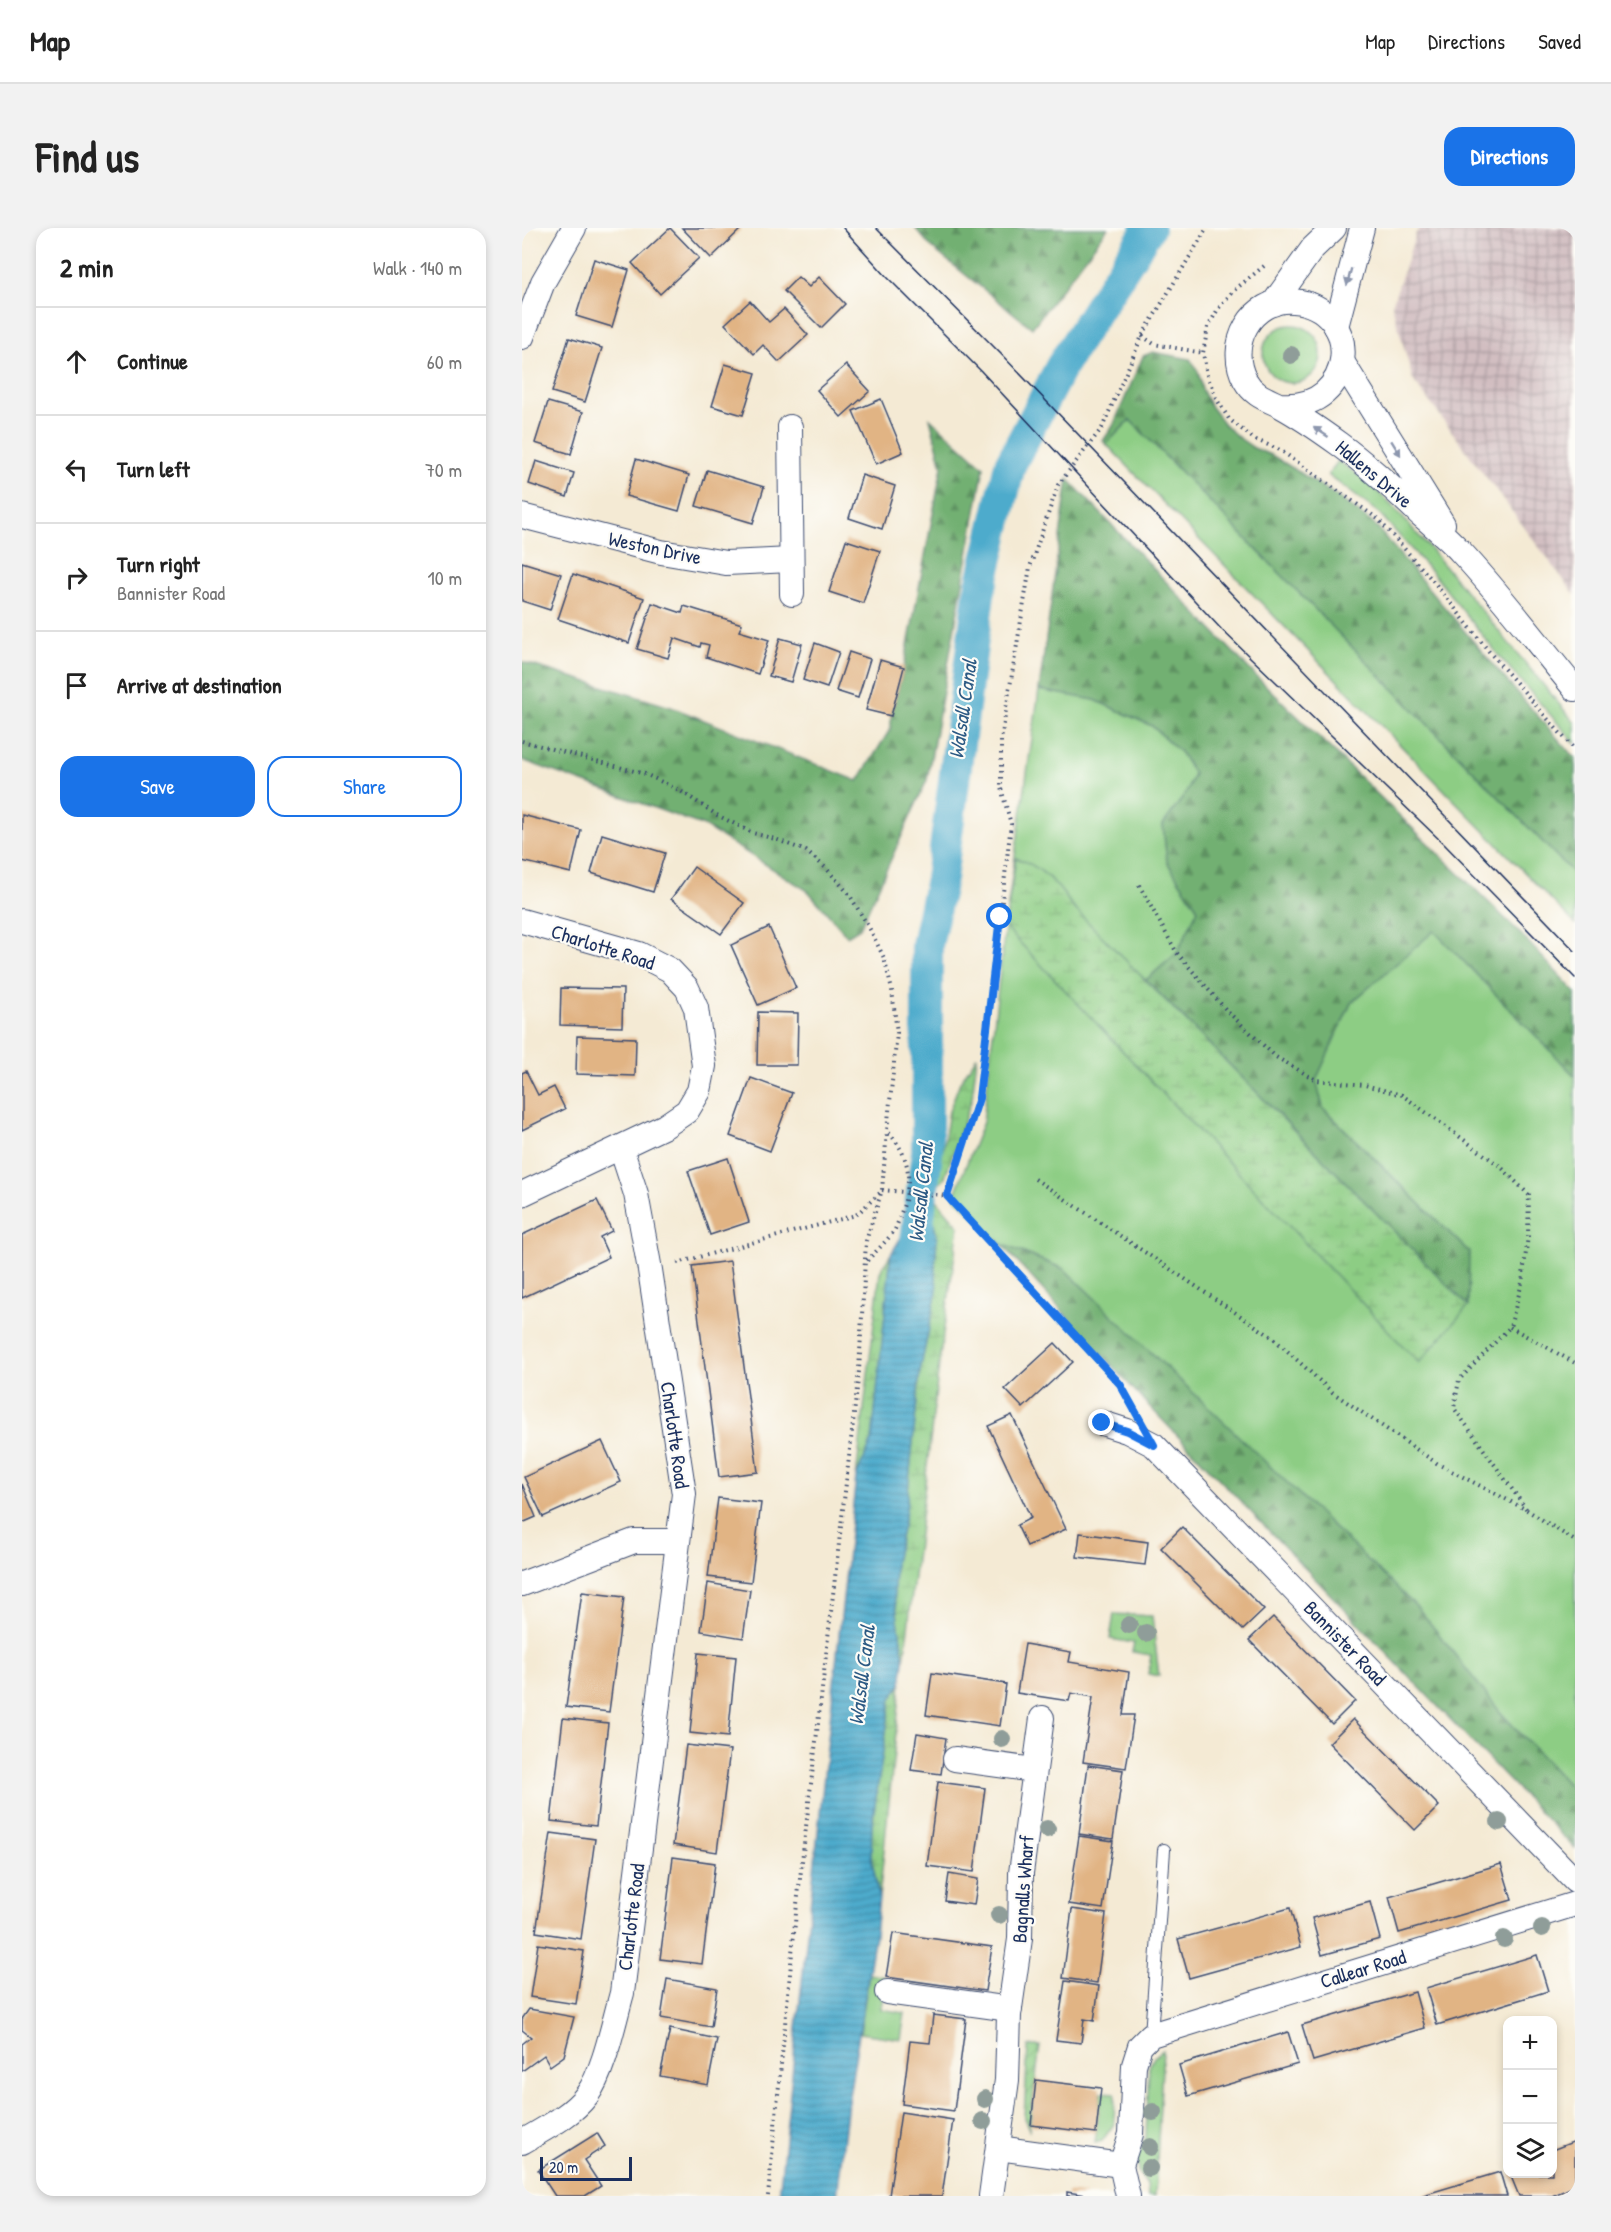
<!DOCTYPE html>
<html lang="en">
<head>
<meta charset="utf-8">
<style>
  body { margin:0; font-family:"Patrick Hand",sans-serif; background:#f2f2f2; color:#222 }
  .controls { position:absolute; right:18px; bottom:18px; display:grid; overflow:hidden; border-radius:12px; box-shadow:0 3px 9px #0003 }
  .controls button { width:54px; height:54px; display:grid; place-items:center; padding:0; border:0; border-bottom:2px solid #e0e0e0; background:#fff; color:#222; font:30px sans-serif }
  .scale { position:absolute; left:18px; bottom:15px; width:92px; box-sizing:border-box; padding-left:6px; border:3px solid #1b2f5e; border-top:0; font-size:16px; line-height:21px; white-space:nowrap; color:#1b2f5e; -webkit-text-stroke:4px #fdfcf7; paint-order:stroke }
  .stop { position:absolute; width:18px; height:18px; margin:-14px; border:4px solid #1a73e8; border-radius:50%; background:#fff }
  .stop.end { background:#1a73e8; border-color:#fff; box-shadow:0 2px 6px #0008 }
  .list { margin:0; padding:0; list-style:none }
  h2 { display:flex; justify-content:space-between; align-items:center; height:78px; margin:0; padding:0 24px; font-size:26px }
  h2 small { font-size:20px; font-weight:400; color:#767676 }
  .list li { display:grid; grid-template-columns:39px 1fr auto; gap:18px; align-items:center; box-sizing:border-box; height:108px; padding:0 24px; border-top:2px solid #e0e0e0 }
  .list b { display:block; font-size:22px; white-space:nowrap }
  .list p { margin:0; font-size:20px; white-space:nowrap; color:#767676 }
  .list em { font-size:20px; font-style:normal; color:#767676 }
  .actions { display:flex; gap:12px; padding:18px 24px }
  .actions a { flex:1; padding:14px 0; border:2px solid #1a73e8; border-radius:18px; text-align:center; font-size:21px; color:#1a73e8 }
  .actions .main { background:#1a73e8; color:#fff }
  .icon { flex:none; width:33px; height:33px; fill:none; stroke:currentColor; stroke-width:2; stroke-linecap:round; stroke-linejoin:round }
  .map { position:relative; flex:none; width:1053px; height:1968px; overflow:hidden; border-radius:18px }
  header { display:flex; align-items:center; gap:36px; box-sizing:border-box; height:84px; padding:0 30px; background:#fff; border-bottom:2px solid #e0e0e0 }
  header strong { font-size:28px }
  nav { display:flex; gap:33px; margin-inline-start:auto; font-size:21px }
  .intro { display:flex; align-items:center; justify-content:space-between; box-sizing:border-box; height:144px; padding:0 36px }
  h1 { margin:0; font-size:42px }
  .button { padding:15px 27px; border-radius:18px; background:#1a73e8; color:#fff; font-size:21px; font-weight:700 }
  main { display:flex; gap:36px; padding:0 36px }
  aside { flex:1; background:#fff; border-radius:18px; box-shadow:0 3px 9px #0003 }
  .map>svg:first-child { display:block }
  .industrial { fill:url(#industrial-grid) }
  .grass { fill:#8dcd84; stroke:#547e71; stroke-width:1.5 }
  .forest { fill:url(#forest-firs); stroke:#467068; stroke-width:1.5 }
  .wetland { fill:url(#wetland-marsh); stroke:#547e71; stroke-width:1.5 }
  .garden { fill:url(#garden-furrows); stroke:#547e71; stroke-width:1.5 }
  .water { fill:url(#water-rules); stroke:#346d95; stroke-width:1.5 }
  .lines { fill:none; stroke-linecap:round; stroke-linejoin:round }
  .canal { stroke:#4dabcc; stroke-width:32 }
  .building { fill:#e1b484 }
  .lane-casing { stroke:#3c4b70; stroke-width:14 }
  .street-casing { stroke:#3c4b70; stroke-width:26 }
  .path { stroke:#3c4b70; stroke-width:4; stroke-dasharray:1.5 4.5; stroke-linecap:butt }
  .lane { stroke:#fff; stroke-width:12 }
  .street { stroke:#fff; stroke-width:24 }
  .tram { stroke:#1b2f5e; stroke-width:1.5 }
  .path-bridge { stroke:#3c4b70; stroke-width:4; stroke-dasharray:1.5 4.5; stroke-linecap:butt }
  .tree { fill:#8f9d99 }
  .oneway { fill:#8d97ae }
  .route { stroke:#1a73e8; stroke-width:8 }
  .labels { text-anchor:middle; stroke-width:4.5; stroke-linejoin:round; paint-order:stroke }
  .street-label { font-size:20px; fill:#1b2f5e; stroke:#fdfcf7 }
  .water-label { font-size:21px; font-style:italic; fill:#2c5a84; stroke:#fdfcf7 }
</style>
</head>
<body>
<header>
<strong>Map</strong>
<nav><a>Map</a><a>Directions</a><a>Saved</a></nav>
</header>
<div class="intro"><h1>Find us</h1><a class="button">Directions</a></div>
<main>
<aside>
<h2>2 min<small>Walk · 140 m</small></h2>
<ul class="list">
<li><svg class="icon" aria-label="ahead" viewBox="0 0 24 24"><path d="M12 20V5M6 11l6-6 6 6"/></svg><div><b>Continue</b></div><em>60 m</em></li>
<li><svg class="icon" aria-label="left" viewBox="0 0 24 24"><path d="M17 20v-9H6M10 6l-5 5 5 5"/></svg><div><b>Turn left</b></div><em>70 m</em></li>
<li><svg class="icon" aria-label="right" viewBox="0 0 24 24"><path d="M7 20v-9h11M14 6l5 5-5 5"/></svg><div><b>Turn right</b><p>Bannister Road</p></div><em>10 m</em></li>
<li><svg class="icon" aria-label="arrive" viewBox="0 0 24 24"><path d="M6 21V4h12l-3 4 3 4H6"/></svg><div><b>Arrive at destination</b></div></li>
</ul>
<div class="actions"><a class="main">Save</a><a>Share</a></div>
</aside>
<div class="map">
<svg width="1053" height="1968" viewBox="0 0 1053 1968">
  <defs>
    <pattern id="industrial-grid" width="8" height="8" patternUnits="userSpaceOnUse" patternTransform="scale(1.5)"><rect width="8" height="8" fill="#d2bec1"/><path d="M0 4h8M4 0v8" fill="none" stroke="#aa9ba0"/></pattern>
    <pattern id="forest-firs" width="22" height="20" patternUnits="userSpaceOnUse" patternTransform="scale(1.5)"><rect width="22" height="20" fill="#72b072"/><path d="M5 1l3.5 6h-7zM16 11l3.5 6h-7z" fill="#5d9061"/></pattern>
    <pattern id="wetland-marsh" width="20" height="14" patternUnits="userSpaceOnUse" patternTransform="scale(1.5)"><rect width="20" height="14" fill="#8dcd84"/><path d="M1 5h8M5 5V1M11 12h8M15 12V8" fill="none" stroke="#79b074"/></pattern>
    <pattern id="garden-furrows" width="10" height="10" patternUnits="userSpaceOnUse" patternTransform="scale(1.5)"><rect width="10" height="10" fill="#8dcd84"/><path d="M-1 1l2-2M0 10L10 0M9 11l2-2" fill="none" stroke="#79b074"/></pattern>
    <pattern id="water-rules" width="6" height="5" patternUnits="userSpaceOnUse" patternTransform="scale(1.5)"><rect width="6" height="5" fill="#4dabcc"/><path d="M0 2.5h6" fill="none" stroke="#3f8ca9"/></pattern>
  </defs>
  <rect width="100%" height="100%" fill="#fdfcf7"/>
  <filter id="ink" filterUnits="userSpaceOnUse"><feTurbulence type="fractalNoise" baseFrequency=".0167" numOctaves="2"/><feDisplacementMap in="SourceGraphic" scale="12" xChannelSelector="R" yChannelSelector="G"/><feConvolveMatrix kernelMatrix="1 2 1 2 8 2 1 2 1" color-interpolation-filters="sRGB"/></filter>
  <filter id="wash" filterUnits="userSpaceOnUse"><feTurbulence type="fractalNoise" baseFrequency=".008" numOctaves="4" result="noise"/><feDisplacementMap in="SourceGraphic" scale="24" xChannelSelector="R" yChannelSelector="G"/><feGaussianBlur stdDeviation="1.35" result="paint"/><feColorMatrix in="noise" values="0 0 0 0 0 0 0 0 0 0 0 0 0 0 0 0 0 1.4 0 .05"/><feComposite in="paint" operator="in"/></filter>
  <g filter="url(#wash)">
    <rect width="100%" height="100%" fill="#f4ead4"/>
    <!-- industrial -->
    <path class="industrial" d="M898 0H1053V367L891 152 870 77 894 5Z"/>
    <!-- grass -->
    <g class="grass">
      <circle cx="770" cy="126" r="29"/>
      <path d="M608 192 1053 647V696L584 216Z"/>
      <path d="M816 233 847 255 873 281 907 319 1053 495V515L976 427 914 349 858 286 806 247Z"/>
      <path d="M517 462 573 472 630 498 659 525 672 546 664 565 641 597 645 634 676 681 655 725 624 752 947 1024 801 880 794 852 829 775 912 702 1053 848V1564L979 1485 542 1041 479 1016 432 968 461 894 484 690Z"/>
      <path d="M592 1386 630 1388 637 1448 626 1446 629 1427 610 1424 612 1415 588 1411Z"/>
      <path d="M347 1746 364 1749 359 1781 383 1785 379 1811 338 1805Z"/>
      <path d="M641 1822 633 1968H626L625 1957 616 1943 615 1933 624 1909 627 1839 632 1829Z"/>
      <path d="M579 1864 593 1865 592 1896 580 1913 573 1915Z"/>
    </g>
    <!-- forest -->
    <g class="forest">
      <path d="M393 0H586L510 100 410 20Z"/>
      <path d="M631 124 668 131 676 143 680 161 689 179 702 196 716 209 732 220 751 228 769 239 810 265 852 296 985 453 1053 530V647L608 192 584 216 581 213 591 198 621 128Z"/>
      <path d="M408 190 462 239 405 552 338 700 325 708 286 663 182 598 0 532V434L149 479 336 553 369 500V488L382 439 420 238Z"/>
      <path d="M546 251 734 448 994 701 1053 764V848L912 703 829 775 794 852 801 880 947 1024 946 1078 624 752 655 725 676 681 645 634 641 597 664 565 672 546 659 525 630 498 573 472 517 462Z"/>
      <path d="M479 1016 542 1041 897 1381 979 1485 1053 1564V1621L625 1176Z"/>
    </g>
    <!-- wetland -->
    <g class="wetland">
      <path d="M494 630C519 638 536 656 550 678L946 1078 897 1135 483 699Z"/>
      <path d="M455 828 450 870 423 949 415 958 427 883 438 854Z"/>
      <path d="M413 970 437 998 418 1128 382 1434 372 1363 373 1334 384 1283 398 1143 415 1062 413 1039 415 1009 410 987Z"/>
      <path d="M369 1026 350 1213 334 1249 358 1044Z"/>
      <path d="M379 1456 358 1661 357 1669 349 1628 350 1596 369 1471Z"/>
    </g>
    <!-- garden -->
    <path class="garden" d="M506 1818H518L507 1901 502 1890Z"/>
    <!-- water -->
    <path class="water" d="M390 986 410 987 415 1009 413 1039 415 1062 398 1143 384 1283 373 1334 372 1363 382 1434 379 1456 369 1471 350 1596 349 1628 357 1669 353 1707 326 1874 315 1968H257L334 1249 350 1213 369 1026 386 998Z"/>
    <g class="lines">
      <!-- canal -->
      <path class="canal" d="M392 1028 405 924V717L419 651 457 366 488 237 540 137 627 0"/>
    </g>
    <g id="blocks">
      <!-- building -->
      <g class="building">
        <path d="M148 0 177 30 138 66 110 35Z"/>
        <path d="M160 0H220L189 30Z"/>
        <path d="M72 31 107 42 90 99 54 88Z"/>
        <path d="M276 49 287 59 297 49 323 76 299 100 262 63Z"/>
        <path d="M228 73 247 94 262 81 286 107 257 134 241 117 232 126 203 96Z"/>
        <path d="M47 110 80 120 63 174 30 164Z"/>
        <path d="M203 136 234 145 221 187 190 178Z"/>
        <path d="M324 137 348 163 319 189 295 162Z"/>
        <path d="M359 171 381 224 354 236 331 183Z"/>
        <path d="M26 174 61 184 49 226 13 215Z"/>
        <path d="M114 231 167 247 157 283 104 268Z"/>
        <path d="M14 233 52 245 45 269 7 256Z"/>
        <path d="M185 242 242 259 231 295 174 278Z"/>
        <path d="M340 247 373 258 360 301 327 290Z"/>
        <path d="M324 312 358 323 341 375 307 364Z"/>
        <path d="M0 334 39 346 28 382 0 373Z"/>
        <path d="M51 346 122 370 107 415 36 391Z"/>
        <path d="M130 375 160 385 162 378 220 396 217 403 247 412 236 446 184 429 187 417 179 415 178 419 152 410 146 430 115 421Z"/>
        <path d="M258 410 280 416 269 454 247 448Z"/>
        <path d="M293 415 317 424 305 460 281 452Z"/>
        <path d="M327 424 348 431 336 470 314 463Z"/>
        <path d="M358 432 382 439 369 488 344 482Z"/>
        <path d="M0 587 59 602 49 645 0 633Z"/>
        <path d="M80 606 143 625 131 664 69 645Z"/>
        <path d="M172 639 222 675 199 706 149 671Z"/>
        <path d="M247 699 274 760 236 777 209 717Z"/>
        <path d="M39 760 101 761 100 799 38 797Z"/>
        <path d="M236 784 276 785 275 837H235Z"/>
        <path d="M55 808 114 810 113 848 54 846Z"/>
        <path d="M4 843 16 867 32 859 43 881 0 902V845Z"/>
        <path d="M229 850 270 865 248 923 208 908Z"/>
        <path d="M206 930 227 994 188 1007 166 943Z"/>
        <path d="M75 972 90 1003 78 1009 87 1029 0 1070V1007Z"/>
        <path d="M208 1033 236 1244 197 1249 170 1038Z"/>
        <path d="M533 1115 551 1134 501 1180 483 1161Z"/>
        <path d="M490 1187 544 1301 505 1318 495 1297 509 1290 466 1198Z"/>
        <path d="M80 1213 99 1254 21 1289 2 1249Z"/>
        <path d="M0 1256 14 1289 0 1295Z"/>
        <path d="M196 1270 239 1275 229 1354 186 1349Z"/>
        <path d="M660 1299 742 1382 721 1402 639 1320Z"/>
        <path d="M558 1305 626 1314 623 1337 555 1329Z"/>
        <path d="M186 1355 228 1362 221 1410 179 1403Z"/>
        <path d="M60 1364 102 1369 87 1484 44 1479Z"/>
        <path d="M751 1389 833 1473 810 1496 727 1412Z"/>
        <path d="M503 1416 549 1424 547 1434 607 1444 601 1487H612L604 1540 561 1534 571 1469 549 1465 547 1473 495 1465Z"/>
        <path d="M176 1425 214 1429 206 1509 168 1505Z"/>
        <path d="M410 1445 484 1456 478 1498 404 1487Z"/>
        <path d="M41 1490 86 1495 74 1598 29 1593Z"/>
        <path d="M831 1491 917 1578 893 1602 807 1515Z"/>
        <path d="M395 1505 424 1510 419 1546 389 1542Z"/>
        <path d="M164 1517 208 1522 195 1624 151 1617Z"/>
        <path d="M566 1537 601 1542 591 1611 557 1606Z"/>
        <path d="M416 1554 463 1560 452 1644 405 1638Z"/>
        <path d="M29 1605 73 1611 59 1711 14 1704Z"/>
        <path d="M557 1608 591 1613 581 1681 547 1676Z"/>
        <path d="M151 1629 193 1635 180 1736 138 1731Z"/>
        <path d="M979 1636 990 1672 877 1705 867 1669Z"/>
        <path d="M427 1646 456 1651 452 1677 423 1673Z"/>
        <path d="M848 1674 858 1711 800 1727 790 1690Z"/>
        <path d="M768 1680 779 1719 667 1750 656 1711Z"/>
        <path d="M550 1681 584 1686 575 1755 541 1750Z"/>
        <path d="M371 1705 470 1719 463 1763 364 1749Z"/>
        <path d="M16 1716 62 1723 54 1776 8 1769Z"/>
        <path d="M1015 1727 1026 1763 915 1797 904 1760Z"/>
        <path d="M145 1751 195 1760 189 1799 139 1790Z"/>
        <path d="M543 1753 577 1758 572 1793 562 1791 559 1815 534 1812Z"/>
        <path d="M893 1764 903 1800 791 1833 780 1797Z"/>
        <path d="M7 1781 52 1789 42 1828 28 1838 22 1827 0 1843V1816L9 1809 0 1802V1791Z"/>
        <path d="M411 1787 444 1791 432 1883 380 1876 388 1813 408 1815Z"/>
        <path d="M148 1801 195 1811 186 1857 138 1848Z"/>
        <path d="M766 1804 776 1836 666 1868 657 1837Z"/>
        <path d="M514 1852 579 1860 574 1905 509 1897Z"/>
        <path d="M379 1884 431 1892 420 1968H367Z"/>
        <path d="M75 1905 83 1918 62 1932 79 1958 63 1968H33L16 1942Z"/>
        <path d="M1053 1913V1958L1030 1968H997L988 1946H1030V1922Z"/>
        <path d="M978 1944 985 1968H901V1967Z"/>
        <path d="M545 1964 563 1967V1968H545Z"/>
      </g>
    </g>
  </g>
  <g filter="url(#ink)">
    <use href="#blocks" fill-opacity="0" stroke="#3c4b70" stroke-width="1.5"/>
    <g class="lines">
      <!-- lane casing -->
      <g class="lane-casing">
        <path id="lane" d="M629 1807 642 1622"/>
      </g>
      <!-- street casing -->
      <g class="street-casing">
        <g id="street">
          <path d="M751 76 791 20 812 0"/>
          <path d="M814 99 840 0"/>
          <path d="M0 109 21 54 52 0"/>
          <path d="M821 135 921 296"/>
          <path d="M758 177C835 184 843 79 771 73 729 70 704 117 723 152 732 168 745 171 759 178 779 189 799 203 817 216 846 237 873 262 899 287 913 299 927 311 939 324 979 367 1015 415 1053 461"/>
          <path d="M268 199 270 366"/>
          <path d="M0 288 139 324 204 335 268 332"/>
          <path d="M0 693 117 726 148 742 165 760 174 780 182 838 177 863 165 883 143 898 0 966"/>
          <path d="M580 1195 605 1203 632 1217 1053 1653"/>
          <path d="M0 1356 112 1313H155"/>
          <path d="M433 1531 512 1542"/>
          <path d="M365 1764 488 1781"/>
          <path d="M0 1914C22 1901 49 1888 65 1867 82 1844 92 1793 100 1765L162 1266 128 1042 114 966 99 920"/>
          <path d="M476 1920 599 1937"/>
          <path d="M469 1968 485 1852 487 1787 498 1711 499 1645 520 1490"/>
          <path d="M606 1968 599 1937 609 1906 612 1837 618 1818 629 1807 1053 1676"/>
        </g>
      </g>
      <!-- path -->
      <g class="path">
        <path d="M742 38 710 64 696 81 686 99 681 125 685 147 694 170 707 191 732 211 758 222 856 291 912 354 969 426 1053 522"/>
        <path d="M620 108 632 116 681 125"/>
        <path d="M0 513 123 546 157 562 195 587 231 605 253 611 284 623 305 641 327 666 349 703 362 730 370 762 375 805 365 903C389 928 391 953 379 985 377 991 375 998 372 1003 364 1014 353 1024 343 1035"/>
        <path d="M617 657 655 725 705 783 754 829 794 852 843 857 880 867 978 938 1007 967 1006 1008 1000 1055 988 1099 937 1152 932 1180 1005 1282"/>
        <path d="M513 951 750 1109 810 1164 916 1236 1005 1282 1053 1313"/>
        <path d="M155 1035 334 987 360 963"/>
        <path d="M988 1099 1053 1135"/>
        <path d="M608 1174 598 1156 425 968 457 870 489 596 479 560V512L508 339 536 257 580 200 620 108 685 0"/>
        <path d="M246 1968 274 1685 337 1143 344 1013 360 962 365 903"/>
      </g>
      <!-- lane -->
      <use href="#lane" class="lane"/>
      <!-- street -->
      <use href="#street" class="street"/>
      <!-- tram -->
      <g class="tram">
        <path d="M321 0 365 49 459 143 700 402 922 616 1053 750"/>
        <path d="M354 0 478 125 1053 723"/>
      </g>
      <!-- path-bridge -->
      <path class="path-bridge" d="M360 962 425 968"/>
    </g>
    <!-- trees -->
    <g class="tree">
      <circle cx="769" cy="127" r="9"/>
      <circle cx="607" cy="1397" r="9"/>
      <circle cx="624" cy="1405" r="9"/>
      <circle cx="480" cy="1511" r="9"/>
      <circle cx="977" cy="1594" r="9"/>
      <circle cx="525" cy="1601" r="9"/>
      <circle cx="477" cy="1687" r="9"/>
      <circle cx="1020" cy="1700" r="9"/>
      <circle cx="982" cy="1711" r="9"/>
      <circle cx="463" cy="1871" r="9"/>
      <circle cx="631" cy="1884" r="9"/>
      <circle cx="461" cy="1893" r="9"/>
      <circle cx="628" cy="1919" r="9"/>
      <circle cx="627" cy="1940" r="9"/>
    </g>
    <!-- one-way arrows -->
    <defs><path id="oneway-solid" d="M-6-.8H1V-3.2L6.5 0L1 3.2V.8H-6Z" transform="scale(1.5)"/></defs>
    <g class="oneway">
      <use href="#oneway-solid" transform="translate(827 49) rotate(105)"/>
      <use href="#oneway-solid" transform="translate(799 204) rotate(-147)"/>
      <use href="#oneway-solid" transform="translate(874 220) rotate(58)"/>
    </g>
  </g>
  <g class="lines" filter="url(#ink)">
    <!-- route -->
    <path class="route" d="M478 689 457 870 425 968 598 1156 632 1217 605 1203 580 1195"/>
  </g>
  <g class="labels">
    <!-- street labels -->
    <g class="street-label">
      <text transform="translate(852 246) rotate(40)" y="7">Hallens Drive</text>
      <text transform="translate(133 320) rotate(12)" y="7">Weston Drive</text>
      <text transform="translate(81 719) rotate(18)" y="7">Charlotte Road</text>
      <text transform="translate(153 1207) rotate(82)" y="7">Charlotte Road</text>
      <text transform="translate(823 1415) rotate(46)" y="7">Bannister Road</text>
      <text transform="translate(501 1661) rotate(-86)" y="7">Bagnalls Wharf</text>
      <text transform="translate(109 1689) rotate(-83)" y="7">Charlotte Road</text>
      <text transform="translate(841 1741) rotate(-17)" y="7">Callear Road</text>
    </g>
    <!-- water labels -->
    <g class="water-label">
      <text transform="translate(441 481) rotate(-82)" y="7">Walsall Canal</text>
      <text transform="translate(399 964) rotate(-84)" y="7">Walsall Canal</text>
      <text transform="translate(340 1447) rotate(-83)" y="7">Walsall Canal</text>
    </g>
  </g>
</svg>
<div class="controls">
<button>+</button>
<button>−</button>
<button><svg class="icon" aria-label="layers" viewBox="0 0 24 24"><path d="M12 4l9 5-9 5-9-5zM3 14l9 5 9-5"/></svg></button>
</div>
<div class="scale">20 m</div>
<div class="stop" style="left:478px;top:689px"></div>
<div class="stop end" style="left:580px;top:1195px"></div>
</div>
</main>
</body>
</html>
